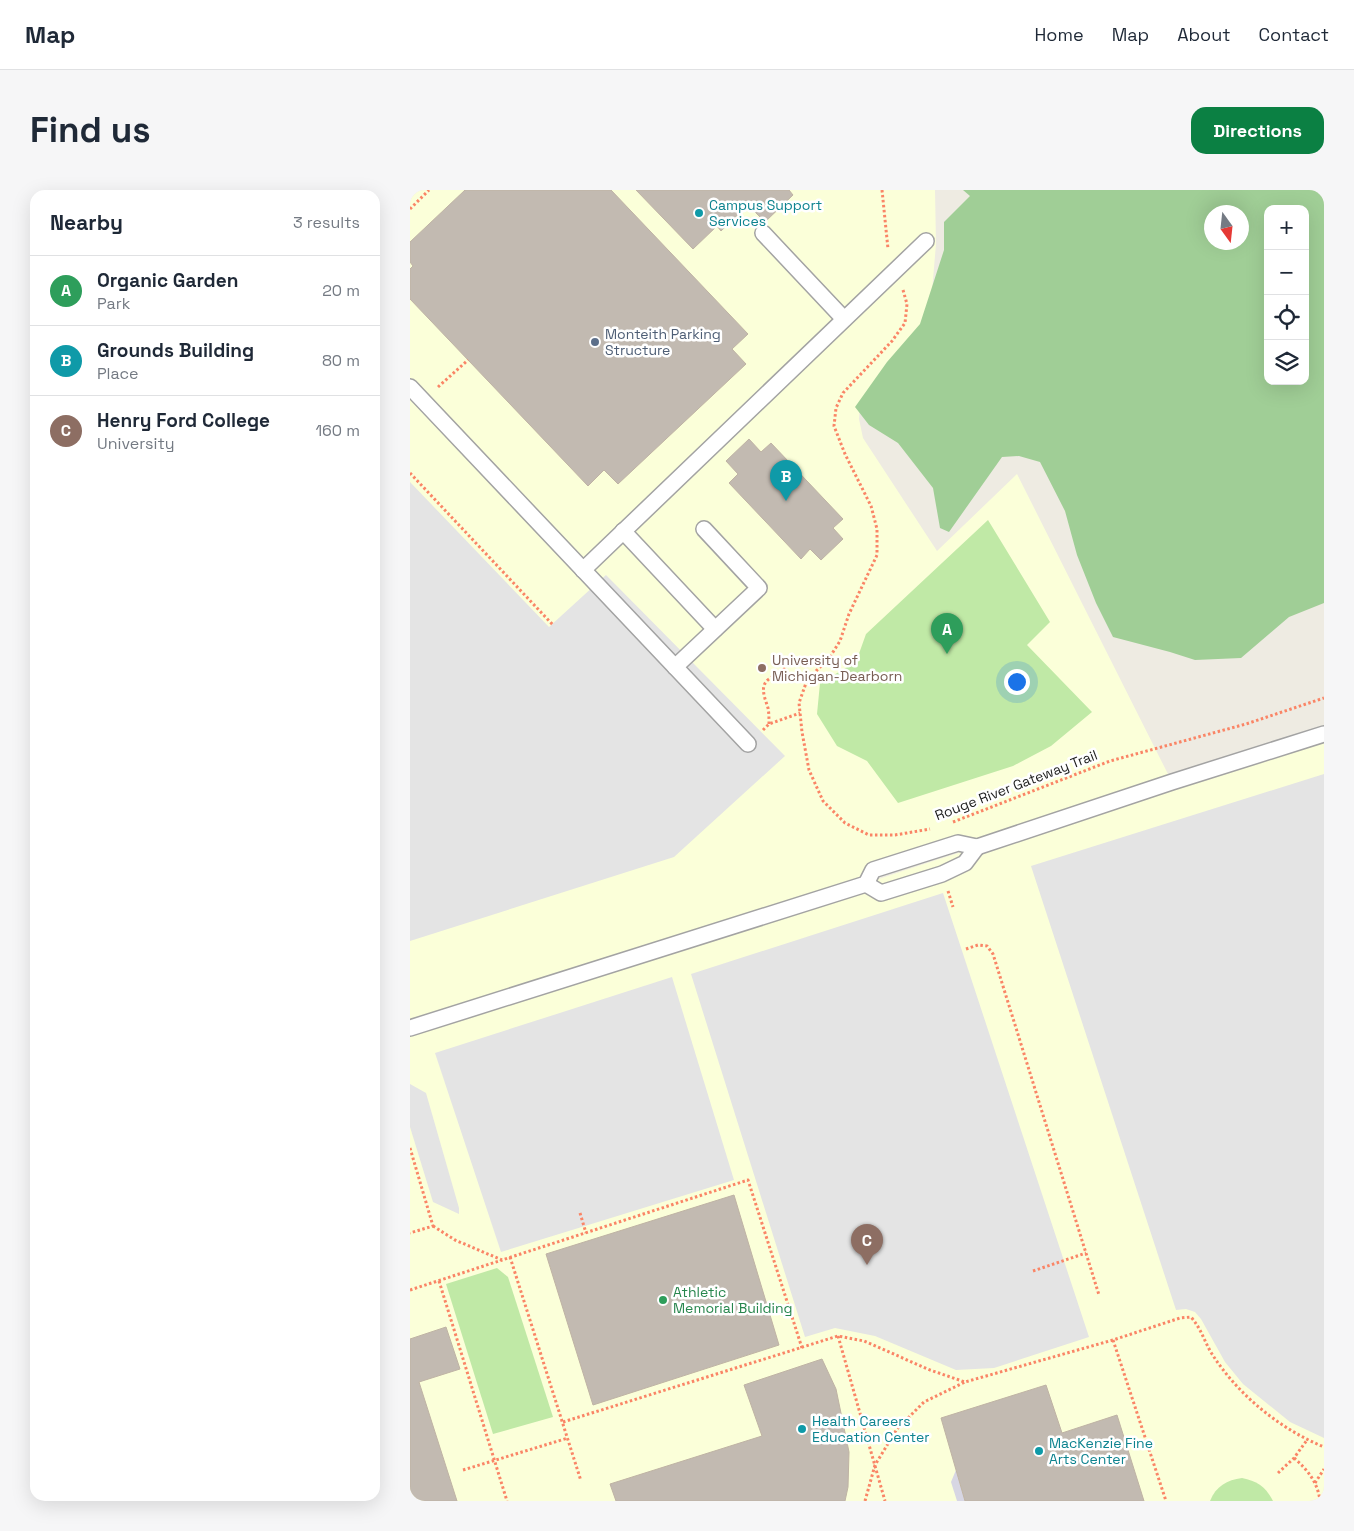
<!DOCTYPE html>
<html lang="en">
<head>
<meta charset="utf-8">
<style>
  body { margin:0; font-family:"Space Grotesk",sans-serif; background:#f6f6f7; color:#1f2937 }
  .controls { position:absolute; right:15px; top:15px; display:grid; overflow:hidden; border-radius:10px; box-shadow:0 5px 20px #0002 }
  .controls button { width:45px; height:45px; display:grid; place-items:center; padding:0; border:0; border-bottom:1px solid #e0e1e3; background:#fff; color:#1f2937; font:25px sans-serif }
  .compass { position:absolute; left:794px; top:15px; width:45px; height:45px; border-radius:50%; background:#fff; box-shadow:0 5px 20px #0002; rotate:165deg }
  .you { position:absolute; left:606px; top:491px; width:18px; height:18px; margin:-12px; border:4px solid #fff; border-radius:50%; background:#1a73e8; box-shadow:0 0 0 8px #1a73e833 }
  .badge { display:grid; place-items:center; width:32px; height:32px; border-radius:50%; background:#0b8043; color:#fff; font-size:16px; font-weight:700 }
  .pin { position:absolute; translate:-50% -41px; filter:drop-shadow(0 1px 2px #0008) }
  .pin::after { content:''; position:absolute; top:26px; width:18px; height:15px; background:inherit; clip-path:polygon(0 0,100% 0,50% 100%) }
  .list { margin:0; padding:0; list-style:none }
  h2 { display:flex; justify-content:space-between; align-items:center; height:65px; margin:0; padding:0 20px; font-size:21px }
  h2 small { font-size:16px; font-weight:400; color:#747a83 }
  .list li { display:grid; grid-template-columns:32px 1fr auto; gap:15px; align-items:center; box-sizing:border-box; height:70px; padding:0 20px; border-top:1px solid #e0e1e3 }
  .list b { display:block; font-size:19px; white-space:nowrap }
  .list p { margin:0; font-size:16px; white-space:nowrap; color:#747a83 }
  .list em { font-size:16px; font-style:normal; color:#747a83 }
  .icon { flex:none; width:28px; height:28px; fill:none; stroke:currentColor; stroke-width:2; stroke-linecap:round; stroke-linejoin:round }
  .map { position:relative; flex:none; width:914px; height:1311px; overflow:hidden; border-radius:15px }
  header { display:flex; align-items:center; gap:30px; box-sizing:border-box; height:70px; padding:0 25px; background:#fff; border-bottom:1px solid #e0e1e3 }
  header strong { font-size:24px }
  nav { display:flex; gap:28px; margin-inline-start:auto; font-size:18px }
  .intro { display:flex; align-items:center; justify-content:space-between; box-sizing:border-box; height:120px; padding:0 30px }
  h1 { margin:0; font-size:35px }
  .button { padding:12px 22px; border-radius:15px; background:#0b8043; color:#fff; font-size:18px; font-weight:700 }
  main { display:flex; gap:30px; padding:0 30px }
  aside { flex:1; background:#fff; border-radius:15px; box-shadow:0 5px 20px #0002 }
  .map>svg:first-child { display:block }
  .education { fill:#fbffd9; fill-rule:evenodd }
  .grass { fill:#c0e9a6 }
  .forest { fill:#a0ce96; fill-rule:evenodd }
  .parking { fill:#e4e4e4 }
  .plaza { fill:#d7d6e3 }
  .building { fill:#c2bab1; stroke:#bfb3a4 }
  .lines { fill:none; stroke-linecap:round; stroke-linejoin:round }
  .service-casing { stroke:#a3a3a3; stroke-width:18 }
  .path { stroke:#fa8566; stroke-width:3; stroke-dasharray:2.5 2.5; stroke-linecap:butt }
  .service { stroke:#fff; stroke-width:15 }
  .culture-dot { fill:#0f9aa8; stroke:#fff; stroke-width:2 }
  .service-dot { fill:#5c6f8a; stroke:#fff; stroke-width:2 }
  .education-dot { fill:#8d6e63; stroke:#fff; stroke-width:2 }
  .leisure-dot { fill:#2e9e5b; stroke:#fff; stroke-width:2 }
  .labels { text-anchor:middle; stroke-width:5; stroke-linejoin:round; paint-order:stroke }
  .culture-label { font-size:14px; fill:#0d838f; stroke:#fff; text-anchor:start }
  .service-label { font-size:14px; fill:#4e5e75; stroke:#fff; text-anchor:start }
  .education-label { font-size:14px; fill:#785e54; stroke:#fff; text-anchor:start }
  .street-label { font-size:14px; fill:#1c1c1c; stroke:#fff }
  .leisure-label { font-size:14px; fill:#27864d; stroke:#fff; text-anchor:start }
</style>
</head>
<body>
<header>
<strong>Map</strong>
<nav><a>Home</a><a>Map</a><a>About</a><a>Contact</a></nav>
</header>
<div class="intro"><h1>Find us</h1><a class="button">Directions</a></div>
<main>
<aside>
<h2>Nearby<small>3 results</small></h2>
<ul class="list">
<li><span class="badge" style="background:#2e9e5b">A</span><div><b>Organic Garden</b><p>Park</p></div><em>20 m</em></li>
<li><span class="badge" style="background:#0f9aa8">B</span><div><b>Grounds Building</b><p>Place</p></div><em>80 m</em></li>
<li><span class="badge" style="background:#8d6e63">C</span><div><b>Henry Ford College</b><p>University</p></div><em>160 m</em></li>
</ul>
</aside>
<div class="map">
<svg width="914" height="1311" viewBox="0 0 914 1311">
  <rect width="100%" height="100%" fill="#eeebe2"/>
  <!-- education -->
  <path class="education" d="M0 0H525L526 54 519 137 450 215 449 229 453 248 527 361 607 284 763 594 914 548V1311H0ZM737 603 520 672 326 736 561 653Z"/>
  <!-- grass -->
  <g class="grass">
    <path d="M578 330 640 432 617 455 682 522 641 556 603 576 488 613 457 571 427 556 407 524 410 493 446 472 456 444Z"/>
    <path d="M87 1078 98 1087 143 1227 83 1244 36 1094Z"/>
    <path d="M832 1288C847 1291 856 1297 863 1311H800C806 1296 817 1290 832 1288Z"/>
  </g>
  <!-- forest -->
  <path class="forest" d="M553 0H914V413L879 427 831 468 785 470 760 462 703 447 686 413 667 365 655 321 630 272 609 266 592 267 539 342 530 338 523 298 488 253 459 235 445 217 477 172 510 134 534 60V32L560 6ZM858 19H895V191H858ZM802 22H832V52H802Z"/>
  <!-- parking -->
  <g class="parking">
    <path d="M0 292 139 437 196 385 375 566 264 667 0 751Z"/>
    <path d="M914 584V1248L880 1232 833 1194 815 1172 791 1129 785 1122 776 1119 766 1120 621 676Z"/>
    <path d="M533 703 679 1147 584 1178 546 1180 465 1146 425 1138 395 1147 281 784Z"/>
    <path d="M262 787 324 990 91 1062 25 863Z"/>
    <path d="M0 894 16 903 49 1018V1024L23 1012 0 937Z"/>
  </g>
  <!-- plaza -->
  <path class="plaza" d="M546 1280 555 1311H547L541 1292Z"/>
  <!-- building -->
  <g class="building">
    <path d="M55 0H201L338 144 322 159 336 174 208 294 194 280 178 296 0 109V79L3 76 0 72V52Z"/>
    <path d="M226 0H379L383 5 355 32 338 15 311 41 307 36 283 59Z"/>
    <path d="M339 249 351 262 361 253 433 329 423 338 433 349 411 370 400 359 391 369 319 293 328 284 316 271Z"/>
    <path d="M324 1005 369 1155 183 1215 136 1064Z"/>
    <path d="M36 1137 50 1179 9 1192 47 1311H0V1149Z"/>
    <path d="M412 1169 426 1199 439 1262 438 1297 435 1311H206L200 1294 352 1246 334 1195Z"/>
    <path d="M636 1195 652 1243 707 1225 734 1311H555L531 1228Z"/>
  </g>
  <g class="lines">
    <!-- service casing -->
    <g class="service-casing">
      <g id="service">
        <path d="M353 43 434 129"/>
        <path d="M0 197 338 554"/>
        <path d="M213 341 305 439"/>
        <path d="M173 380 516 51"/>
        <path d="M265 477 349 398 294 339"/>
        <path d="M456 694 471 703 532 684 555 673 567 657"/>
        <path d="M0 838 456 694 463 680 548 653 567 657 762 592 914 544"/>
      </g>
    </g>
    <!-- path -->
    <g class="path">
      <path d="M472 0 478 59"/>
      <path d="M0 19 19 0"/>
      <path d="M493 100 497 114 495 133 482 151 433 203 426 218 424 236 435 264 461 316 467 339V365L439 424 430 451 418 470 407 480 396 493 389 513 392 542 399 580 413 611 435 633 459 645H485L520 639"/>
      <path d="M28 197 58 170"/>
      <path d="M0 283 143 435"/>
      <path d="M359 534C359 528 359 523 358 518 355 508 349 496 359 489 365 484 369 484 375 478"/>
      <path d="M353 540 359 534 390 523"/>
      <path d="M543 632 700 571 836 534 914 508"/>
      <path d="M538 701 543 717"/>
      <path d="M556 759 568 755 577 756 583 764 689 1105"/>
      <path d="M0 958 23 1036 0 1043"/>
      <path d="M170 1023 176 1043"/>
      <path d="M23 1036 45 1050 92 1070 338 990 392 1158"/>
      <path d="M100 1067 171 1291"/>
      <path d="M623 1081 676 1063"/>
      <path d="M29 1091 97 1311"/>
      <path d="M0 1100 92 1070"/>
      <path d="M428 1146 475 1311"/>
      <path d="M703 1150 756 1311"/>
      <path d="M153 1232 428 1146 454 1151 520 1180 555 1192 703 1150 770 1128 781 1127C792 1140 794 1151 802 1164 828 1205 870 1239 914 1257"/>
      <path d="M884 1268C898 1280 908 1293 910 1311"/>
      <path d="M53 1280 158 1248"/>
      <path d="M868 1283 884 1268 897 1250"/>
      <path d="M905 1293 914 1279"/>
      <path d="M455 1311 465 1275 487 1239 514 1212 555 1192"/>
    </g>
    <!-- service -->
    <use href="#service" class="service"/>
  </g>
  <!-- markers -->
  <g class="culture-dot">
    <circle cx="289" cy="23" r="5"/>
    <circle cx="392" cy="1239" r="5"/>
    <circle cx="629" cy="1261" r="5"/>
  </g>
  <circle class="service-dot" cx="185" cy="152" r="5"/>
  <circle class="education-dot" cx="352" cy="478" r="5"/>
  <circle class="leisure-dot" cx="253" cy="1110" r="5"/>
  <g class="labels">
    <!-- culture labels -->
    <g class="culture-label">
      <text x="299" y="20">Campus Support<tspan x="299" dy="16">Services</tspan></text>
      <text x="402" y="1236">Health Careers<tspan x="402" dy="16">Education Center</tspan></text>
      <text x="639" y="1258">MacKenzie Fine<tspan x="639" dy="16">Arts Center</tspan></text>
    </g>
    <!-- service labels -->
    <g class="service-label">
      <text x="195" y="149">Monteith Parking<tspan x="195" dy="16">Structure</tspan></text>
    </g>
    <!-- education labels -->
    <g class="education-label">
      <text x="362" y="475">University of<tspan x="362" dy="16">Michigan-Dearborn</tspan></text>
    </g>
    <!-- street labels -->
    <g class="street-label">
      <text transform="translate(606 595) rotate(-21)" y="5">Rouge River Gateway Trail</text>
    </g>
    <!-- leisure labels -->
    <g class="leisure-label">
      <text x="263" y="1107">Athletic<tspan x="263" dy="16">Memorial Building</tspan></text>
    </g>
  </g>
</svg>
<div class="controls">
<button>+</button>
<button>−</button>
<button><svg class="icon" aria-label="locate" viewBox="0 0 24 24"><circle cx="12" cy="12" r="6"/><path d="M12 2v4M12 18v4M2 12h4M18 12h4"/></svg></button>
<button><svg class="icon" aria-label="layers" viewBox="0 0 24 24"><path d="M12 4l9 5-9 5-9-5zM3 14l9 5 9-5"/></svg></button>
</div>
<svg class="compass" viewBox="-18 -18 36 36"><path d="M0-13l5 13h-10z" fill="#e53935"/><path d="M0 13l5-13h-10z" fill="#747a83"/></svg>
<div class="you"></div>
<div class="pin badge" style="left:537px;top:464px;background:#2e9e5b">A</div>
<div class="pin badge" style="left:376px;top:311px;background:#0f9aa8">B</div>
<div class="pin badge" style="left:457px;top:1075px;background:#8d6e63">C</div>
</div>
</main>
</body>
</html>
